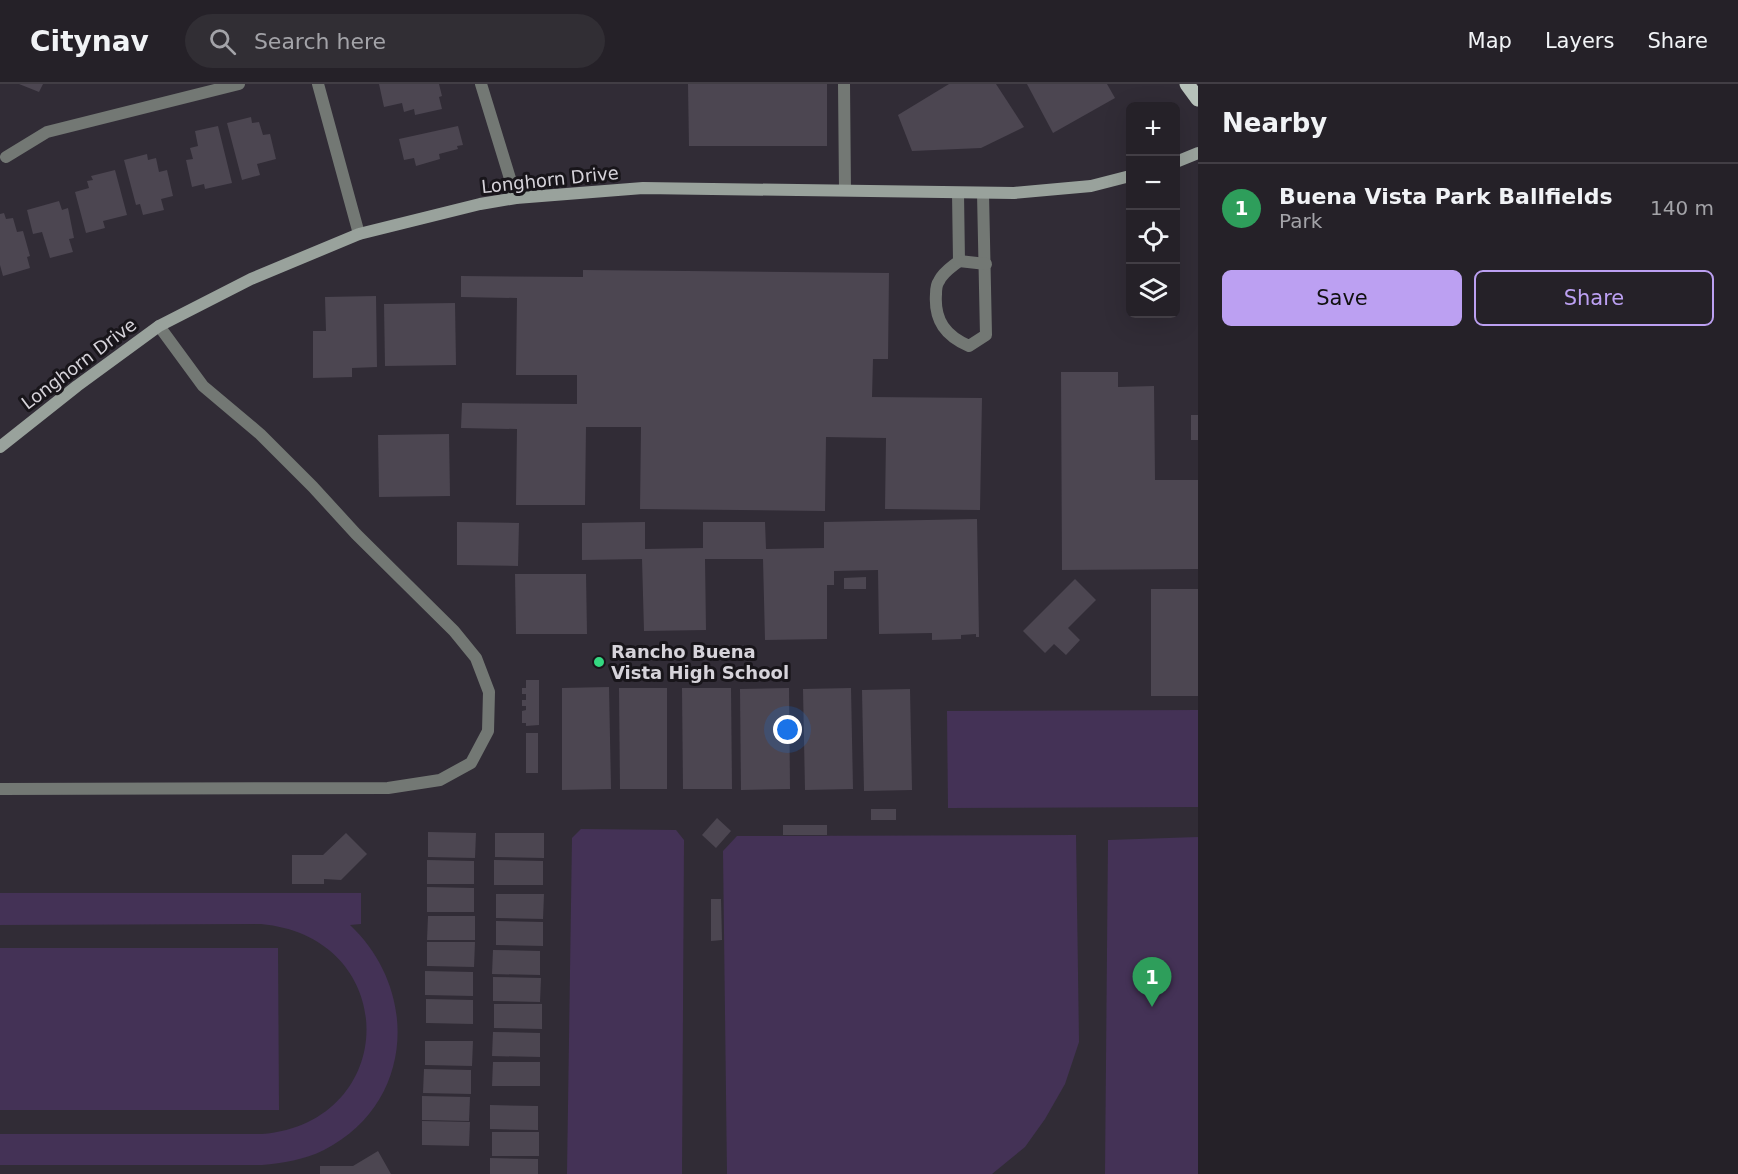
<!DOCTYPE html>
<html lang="en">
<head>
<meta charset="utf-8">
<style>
  body { margin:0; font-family:"DejaVu Sans",sans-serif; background:#312e34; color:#f1f3f6 }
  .controls { position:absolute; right:18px; top:18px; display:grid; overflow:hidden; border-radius:9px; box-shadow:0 6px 24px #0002 }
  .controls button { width:54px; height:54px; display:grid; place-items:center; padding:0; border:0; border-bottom:2px solid #423e45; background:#252128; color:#f1f3f6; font:30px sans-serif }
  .you { position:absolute; left:788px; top:646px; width:21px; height:21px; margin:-15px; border:4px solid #fff; border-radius:50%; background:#1a73e8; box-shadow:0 0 0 9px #1a73e833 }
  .badge { display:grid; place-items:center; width:39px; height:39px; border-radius:50%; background:#bca0f2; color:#fff; font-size:20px; font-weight:700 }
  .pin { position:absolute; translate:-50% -50px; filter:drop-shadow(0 2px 3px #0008) }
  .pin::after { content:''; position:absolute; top:32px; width:21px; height:18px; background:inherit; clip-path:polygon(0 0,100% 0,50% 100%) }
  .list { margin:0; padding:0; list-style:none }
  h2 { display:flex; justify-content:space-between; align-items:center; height:78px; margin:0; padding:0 24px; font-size:26px }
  h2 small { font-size:20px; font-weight:400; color:#a3a3a8 }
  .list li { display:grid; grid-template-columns:39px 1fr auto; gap:18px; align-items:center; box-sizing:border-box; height:90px; padding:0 24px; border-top:2px solid #423e45 }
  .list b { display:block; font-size:22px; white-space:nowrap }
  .list p { margin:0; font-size:20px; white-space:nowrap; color:#a3a3a8 }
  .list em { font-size:20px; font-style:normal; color:#a3a3a8 }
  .actions { display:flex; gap:12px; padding:18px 24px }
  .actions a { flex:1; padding:14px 0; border:2px solid #bca0f2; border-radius:9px; text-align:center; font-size:21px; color:#bca0f2 }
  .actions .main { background:#bca0f2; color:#111 }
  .icon { flex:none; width:33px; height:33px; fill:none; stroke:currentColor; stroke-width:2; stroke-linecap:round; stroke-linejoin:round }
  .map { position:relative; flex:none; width:1198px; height:1090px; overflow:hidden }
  header { display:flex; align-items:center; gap:36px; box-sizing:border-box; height:84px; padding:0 30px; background:#252128; border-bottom:2px solid #423e45 }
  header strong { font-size:28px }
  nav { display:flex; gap:33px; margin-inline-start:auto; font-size:21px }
  .search { width:420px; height:54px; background:#312e34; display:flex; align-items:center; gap:15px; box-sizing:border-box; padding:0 21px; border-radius:33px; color:#a3a3a8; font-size:22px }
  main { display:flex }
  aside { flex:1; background:#252128 }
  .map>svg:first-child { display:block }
  .green { fill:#443256 }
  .building { fill:#4c4651 }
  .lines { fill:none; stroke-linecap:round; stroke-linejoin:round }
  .lane { stroke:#737874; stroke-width:12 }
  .street { stroke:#737874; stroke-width:12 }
  .secondary { stroke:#99a29c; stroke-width:12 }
  .primary { stroke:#b7c2ba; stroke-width:15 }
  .poi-dot { fill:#34d881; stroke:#18151a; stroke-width:2 }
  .labels { text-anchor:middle; stroke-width:6; stroke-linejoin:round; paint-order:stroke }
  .street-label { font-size:18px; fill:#d6d3da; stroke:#18151a }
  .poi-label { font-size:18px; font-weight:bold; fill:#d6d3da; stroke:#18151a; text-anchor:start }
</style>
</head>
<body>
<header>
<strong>Citynav</strong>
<div class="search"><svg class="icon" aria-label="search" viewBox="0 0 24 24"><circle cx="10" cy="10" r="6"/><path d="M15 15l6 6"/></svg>Search here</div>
<nav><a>Map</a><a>Layers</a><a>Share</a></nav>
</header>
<main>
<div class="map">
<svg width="1198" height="1090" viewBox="0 0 1198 1090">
  <rect width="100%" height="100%" fill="#312c36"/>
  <!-- green -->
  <g class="green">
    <path d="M1198 626V723L948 724 947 627Z"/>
    <path d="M581 745 676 746 684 756 682 1090H567L572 754Z"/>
    <path d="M1076 751 1079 958 1065 1000 1045 1035 1025 1063 992 1090H727L723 767 737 752Z"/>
    <path d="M1198 753V1090H1105L1108 756Z"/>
    <path d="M0 809H361V840L350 841C420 907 414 1020 324 1066 304 1076 283 1079 262 1081H0V1050H262C401 1038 402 853 261 840L0 841Z"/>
    <path d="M0 864H278L279 1026H0Z"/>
  </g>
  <!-- building -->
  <g class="building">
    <path d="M19 0H43L39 8Z"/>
    <path d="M379 0H439L442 12 439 13 442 25 415 31 414 25 404 28 402 19 384 23Z"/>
    <path d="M688 0H827V62H689Z"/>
    <path d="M949 0H996L1024 43 981 64 912 67 898 31Z"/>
    <path d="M1027 0H1107L1115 14 1053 49Z"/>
    <path d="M251 33 252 39 259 38 263 51 270 50 276 75 257 80 260 91 242 96 227 39Z"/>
    <path d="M218 42 232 99 205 105 204 100 192 103 186 76 193 75 190 64 198 62 195 47Z"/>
    <path d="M458 42 463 61 457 62 458 65 439 70 440 75 416 82 414 74 404 76 399 55Z"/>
    <path d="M147 70 148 76 156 74 159 88 167 86 173 112 161 115 164 126 143 131 140 120 136 121 124 76Z"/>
    <path d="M115 86 127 131 103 137 105 144 86 149 75 108 89 104 87 97 93 96 91 92Z"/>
    <path d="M59 117 62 126 68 124 74 154 69 155 73 168 50 174 42 148 33 150 27 126Z"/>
    <path d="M4 129 6 135 13 134 17 148 23 147 30 172 27 173 30 184 3 192 0 181V130Z"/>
    <path d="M583 186 889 189 888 275H873L872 313 982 314 980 426 885 425 886 354 826 353 825 427 640 425 641 343H586L585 421H516L517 345 461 344 462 319 577 320V291H516L517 214 461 213V192L583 193Z"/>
    <path d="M376 212 377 283 352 284V293L313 294V247H326L325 213Z"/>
    <path d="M455 219 456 281 385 282 384 220Z"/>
    <path d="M1061 288H1118V303L1154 302 1155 396H1198V485L1062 486Z"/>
    <rect x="1191" y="331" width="7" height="25"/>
    <path d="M449 350 450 412 379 413 378 351Z"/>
    <path d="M977 435 979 553H976V550L961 551V555L932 556V549L879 550 878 486 834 487V501H827V555L765 556 763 475H705L706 546 644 547 642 475 582 476V439L645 438V465L703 464V438H765L766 465 824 464V438Z"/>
    <path d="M457 438 519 439 518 482 457 481Z"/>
    <path d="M515 490H586L587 550H516Z"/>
    <path d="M866 493V505H844V494Z"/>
    <path d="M1075 495 1096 516 1068 544 1080 556 1066 571 1054 560 1045 569 1023 547Z"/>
    <rect x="1151" y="505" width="47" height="107"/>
    <path d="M526 596H539V641L526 642V639H522V627L526 626V622H522V616H526V610H522V604H526Z"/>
    <path d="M609 603 611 705 562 706V604Z"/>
    <path d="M619 604H667V705H620Z"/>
    <path d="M682 604H731L732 705H683Z"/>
    <path d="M789 604 790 705 741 706 740 605Z"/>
    <path d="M851 604 853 705 805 706 803 605Z"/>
    <path d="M910 605 912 706 864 707 862 606Z"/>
    <rect x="526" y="649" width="12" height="40"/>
    <rect x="871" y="725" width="25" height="11"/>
    <path d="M717 734 731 747 716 764 702 751Z"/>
    <rect x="783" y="741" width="44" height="10"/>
    <path d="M428 748 476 749 475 774 428 773Z"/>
    <path d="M346 749 367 770 341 796 324 795V800H292V771H323Z"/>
    <path d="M495 749H544V774L495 773Z"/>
    <path d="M427 776 474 777V800H427Z"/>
    <path d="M494 776 543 777V801H494Z"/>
    <path d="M427 803 474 804V828H427Z"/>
    <path d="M496 810H544L543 835 496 834Z"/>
    <path d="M711 815H721L722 856 711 857Z"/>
    <path d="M428 832H475V856H427Z"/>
    <path d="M496 837 543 838V862L496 861Z"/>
    <path d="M427 858H475L474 883 427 882Z"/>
    <path d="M493 866 540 867V891L492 890Z"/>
    <path d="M425 887 473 888V912L425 911Z"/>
    <path d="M493 893 541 894 540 918 493 917Z"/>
    <path d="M426 915 473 916V940L426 939Z"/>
    <path d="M494 920H542V945L494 944Z"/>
    <path d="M493 948 540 949V973L492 972Z"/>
    <path d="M425 957H473L472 982 425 981Z"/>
    <path d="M493 978H540V1002H492Z"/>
    <path d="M424 985 471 986V1010L423 1009Z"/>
    <path d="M422 1012 470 1013 469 1037 422 1036Z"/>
    <path d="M490 1021 538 1022V1046L490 1045Z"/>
    <path d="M422 1037 470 1038 469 1062 422 1061Z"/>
    <rect x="492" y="1048" width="47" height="24"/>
    <path d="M378 1067 391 1090H320V1082H353Z"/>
    <path d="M490 1074 538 1075V1090H490Z"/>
  </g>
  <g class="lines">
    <!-- lane -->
    <g class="lane">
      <path d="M481 0 516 114"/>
      <path d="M844 0 845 106"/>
      <path d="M958 109 959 177C952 183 943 188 939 197 936 201 936 206 936 210 934 237 946 252 969 262L986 251 983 109"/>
      <path d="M959 177 986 180"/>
      <path d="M0 705 388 704 440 696 471 679 488 647 489 608 476 574 454 547 356 450 313 403 260 350 203 302 159 242"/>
    </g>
    <!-- street -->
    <g class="street">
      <path d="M318 0 359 150"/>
      <path d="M6 73 47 48 239 0"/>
    </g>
    <!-- secondary -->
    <g class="secondary">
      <path d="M1176 78 1198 69"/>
      <path d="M0 363 77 302 159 242 251 195 359 150 480 120 516 114 643 104 1014 109 1091 102 1130 92"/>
    </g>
    <!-- primary -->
    <path class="primary" d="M1187 0 1198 15"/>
  </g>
  <!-- markers -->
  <circle class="poi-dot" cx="599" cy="578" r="6"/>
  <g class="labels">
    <!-- street labels -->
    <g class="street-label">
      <text transform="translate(550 96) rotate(-6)" y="6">Longhorn Drive</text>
      <text transform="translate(79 280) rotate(-37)" y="6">Longhorn Drive</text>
    </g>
    <!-- poi labels -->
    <g class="poi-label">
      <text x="611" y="574">Rancho Buena<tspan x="611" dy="21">Vista High School</tspan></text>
    </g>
  </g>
</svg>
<div class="controls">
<button>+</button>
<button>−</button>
<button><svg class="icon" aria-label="locate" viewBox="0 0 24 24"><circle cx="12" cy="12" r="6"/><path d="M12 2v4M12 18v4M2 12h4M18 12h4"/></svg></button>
<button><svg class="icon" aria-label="layers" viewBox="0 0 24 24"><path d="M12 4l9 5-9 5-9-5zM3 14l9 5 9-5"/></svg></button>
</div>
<div class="you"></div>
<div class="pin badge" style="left:1152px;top:923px;background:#2e9e5b">1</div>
</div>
<aside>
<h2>Nearby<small></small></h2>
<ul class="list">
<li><span class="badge" style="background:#2e9e5b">1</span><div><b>Buena Vista Park Ballfields</b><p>Park</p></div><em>140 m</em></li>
</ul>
<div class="actions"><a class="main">Save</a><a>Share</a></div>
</aside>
</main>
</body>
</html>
